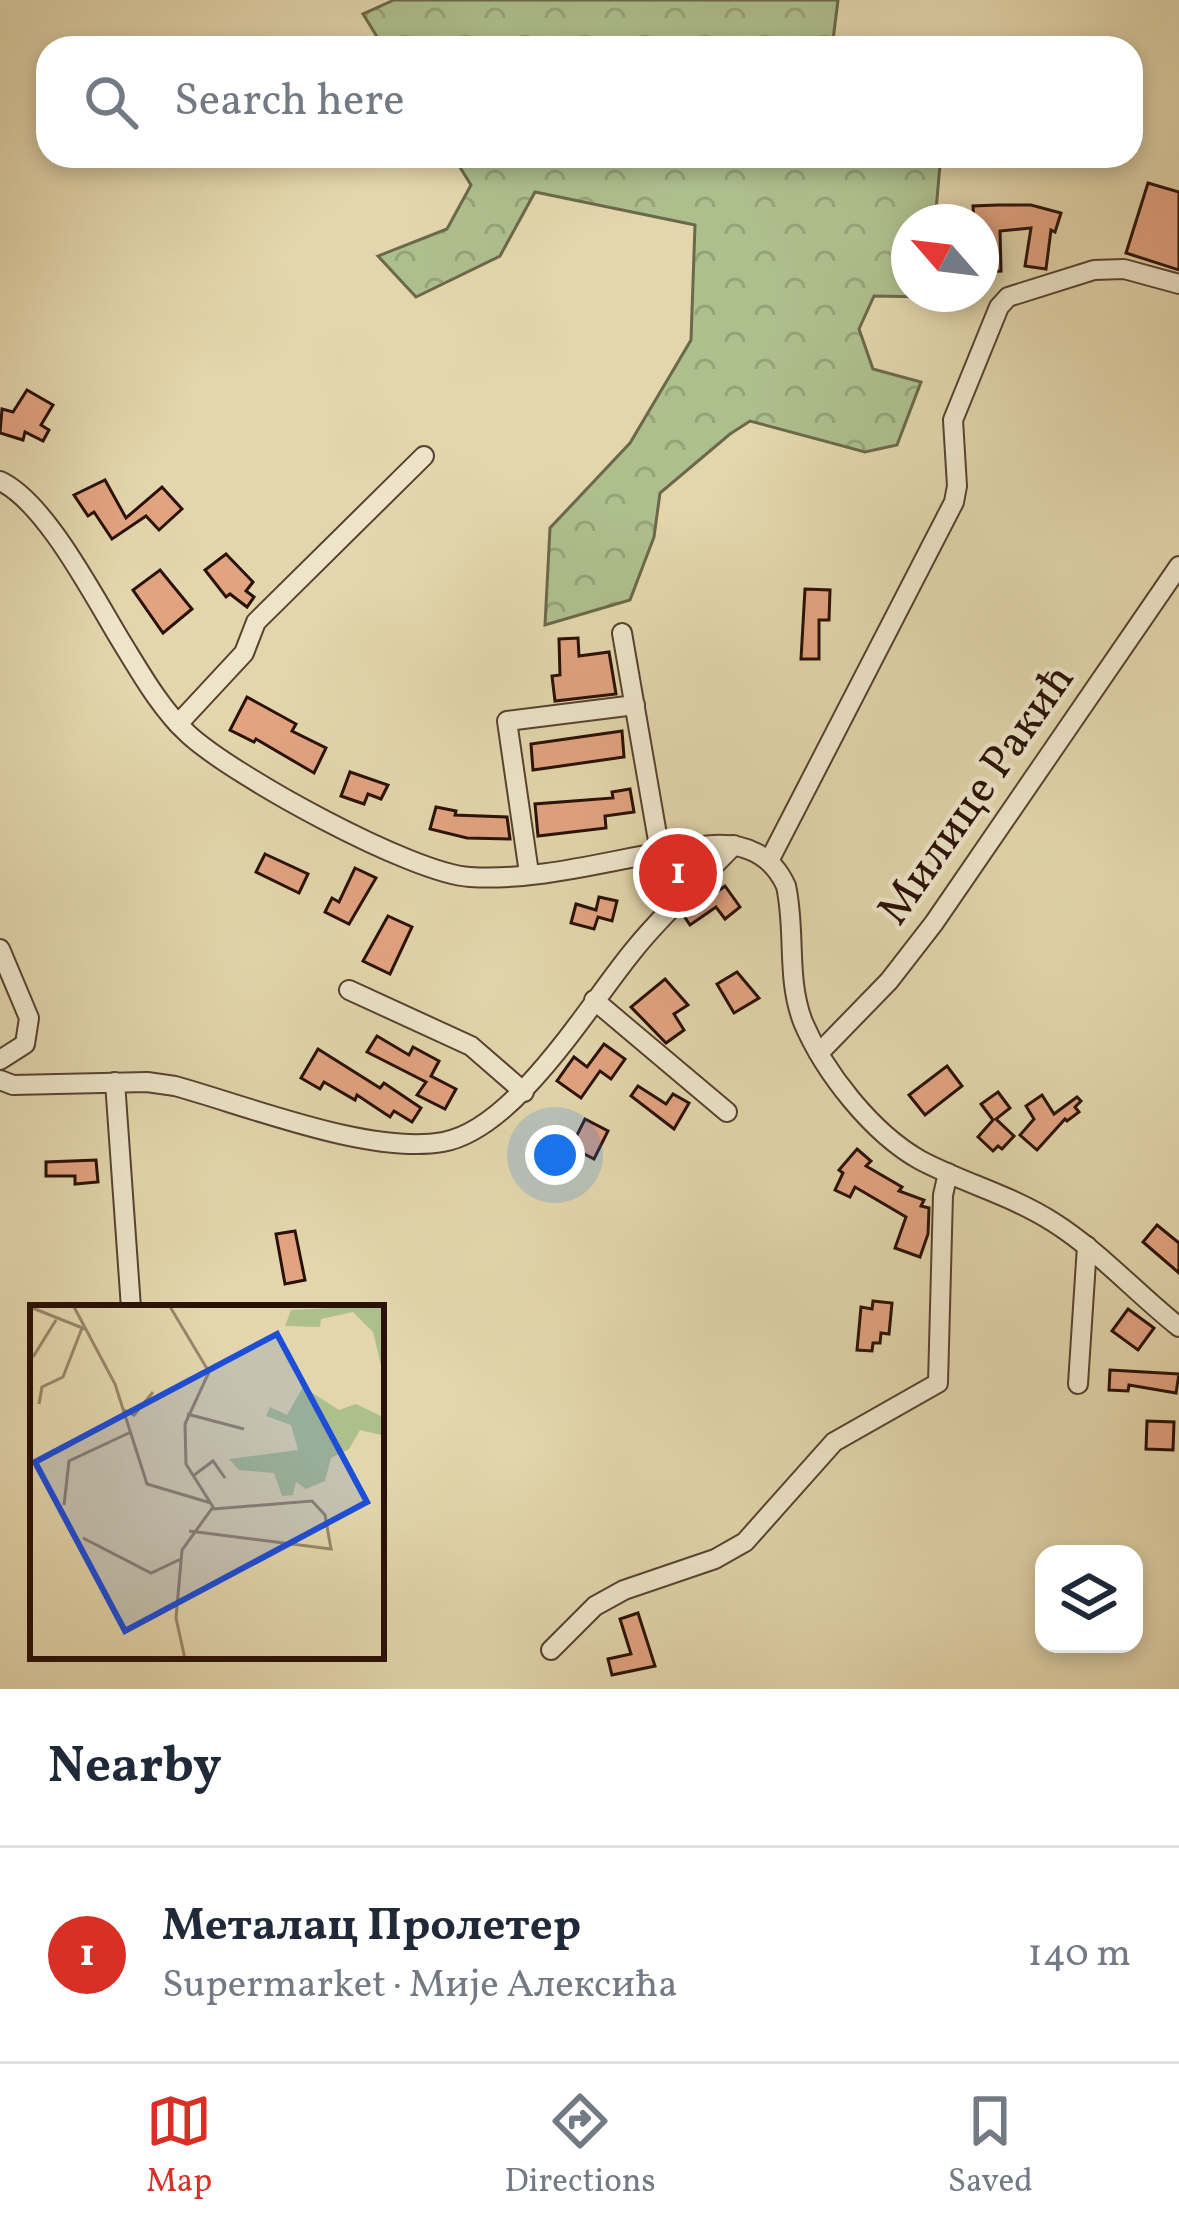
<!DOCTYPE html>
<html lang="en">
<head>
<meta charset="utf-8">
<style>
  body { margin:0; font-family:Vollkorn,serif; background:#f6f6f7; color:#1f2937 }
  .controls { position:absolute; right:36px; bottom:36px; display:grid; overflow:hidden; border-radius:24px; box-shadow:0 6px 18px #0003 }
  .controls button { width:108px; height:108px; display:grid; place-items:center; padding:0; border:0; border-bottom:3px solid #e0e1e3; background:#fff; color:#1f2937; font:60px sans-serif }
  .compass { position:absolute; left:891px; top:204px; width:108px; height:108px; border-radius:50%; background:#fff; box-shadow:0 6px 18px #0003; rotate:298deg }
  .you { position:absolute; left:555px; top:1155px; width:42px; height:42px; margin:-30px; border:9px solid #fff; border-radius:50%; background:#1a73e8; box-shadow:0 0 0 18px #1a73e833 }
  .badge { display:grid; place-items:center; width:78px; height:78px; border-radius:50%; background:#d93025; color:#fff; font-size:39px; font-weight:700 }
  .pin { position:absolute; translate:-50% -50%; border:6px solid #fff; box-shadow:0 3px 12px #0006 }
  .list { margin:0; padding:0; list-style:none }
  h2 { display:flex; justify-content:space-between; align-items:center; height:156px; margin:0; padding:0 48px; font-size:51px }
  h2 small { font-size:39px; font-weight:400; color:#747a83 }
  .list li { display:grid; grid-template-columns:78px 1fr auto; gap:36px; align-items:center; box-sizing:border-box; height:216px; padding:0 48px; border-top:3px solid #e0e1e3 }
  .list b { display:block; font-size:45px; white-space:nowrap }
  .list p { margin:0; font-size:39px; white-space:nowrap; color:#747a83 }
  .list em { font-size:39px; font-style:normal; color:#747a83 }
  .icon { flex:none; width:66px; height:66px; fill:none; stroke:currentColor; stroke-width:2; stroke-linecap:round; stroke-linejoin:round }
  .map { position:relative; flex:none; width:1179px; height:1689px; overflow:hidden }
  .search { position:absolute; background:#fff; box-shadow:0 6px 18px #0003; left:36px; right:36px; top:36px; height:132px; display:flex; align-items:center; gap:30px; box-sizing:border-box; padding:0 42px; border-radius:36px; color:#747a83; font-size:45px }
  .sheet { height:372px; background:#fff }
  nav { display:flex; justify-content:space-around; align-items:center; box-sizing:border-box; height:168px; border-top:3px solid #e0e1e3; background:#fff; font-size:33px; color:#747a83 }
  nav a { display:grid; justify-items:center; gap:6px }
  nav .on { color:#d93025 }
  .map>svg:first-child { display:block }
  .forest { fill:url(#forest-crowns); stroke:#6c684a; stroke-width:3 }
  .building { fill:#e2a381; stroke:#2a1106; stroke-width:3 }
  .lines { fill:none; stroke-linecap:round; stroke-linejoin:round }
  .minor-casing { stroke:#584230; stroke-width:22 }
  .minor { stroke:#ede4c9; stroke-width:18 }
  .labels { text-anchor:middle; stroke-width:9; stroke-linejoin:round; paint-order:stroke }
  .street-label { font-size:45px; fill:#2a1106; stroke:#ede4c9 }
  .inset-road { fill:none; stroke:#99876a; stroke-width:3 }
  .view { fill:#1d4ed8; fill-opacity:0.15; stroke:#1d4ed8; stroke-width:6 }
  .inset-edge { fill:none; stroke:#2a1106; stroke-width:6 }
</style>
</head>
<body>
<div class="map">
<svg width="1179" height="1689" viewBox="0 0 1179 1689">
  <defs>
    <pattern id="forest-crowns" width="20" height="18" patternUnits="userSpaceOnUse" patternTransform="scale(3)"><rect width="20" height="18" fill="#aebf8e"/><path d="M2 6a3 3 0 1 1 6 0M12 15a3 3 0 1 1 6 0" fill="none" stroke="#96a379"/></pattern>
  </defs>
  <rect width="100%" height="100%" fill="#e3d6ac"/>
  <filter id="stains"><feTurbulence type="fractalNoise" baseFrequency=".00167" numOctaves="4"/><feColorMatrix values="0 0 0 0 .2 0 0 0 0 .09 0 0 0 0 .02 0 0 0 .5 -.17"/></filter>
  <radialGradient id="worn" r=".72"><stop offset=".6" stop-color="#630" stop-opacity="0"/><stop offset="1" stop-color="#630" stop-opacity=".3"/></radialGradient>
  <!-- forest -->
  <g class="forest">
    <path d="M394 0H838L832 48H384L363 14Z"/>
    <path d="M453 156H906L913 166 940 165 935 222H909V294H928V297L874 296 859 329 873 369 921 382 897 445 865 452 750 421 730 434 660 493 654 537 630 600 545 625 550 528 630 443 691 340 695 225 535 192 500 256 416 297 378 256 447 229 471 185Z"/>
  </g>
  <!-- building -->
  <g class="building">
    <path d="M1148 183 1179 192V270L1126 253Z"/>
    <path d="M998 205H1031L1061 213 1055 232 1051 230 1046 269 1025 266 1031 228 1000 231 1001 271 981 272V222H974L973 206Z"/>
    <path d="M27 390 53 405 41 425 49 430 43 441 25 432 23 440 0 433 2 409 13 412Z"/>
    <path d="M105 480 126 518 162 487 182 509 159 530 146 516 112 539 94 512 88 516 74 495Z"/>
    <path d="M226 554 253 582 246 591 254 597 247 607 230 594 226 597 205 570Z"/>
    <path d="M160 570 192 609 163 633 133 590Z"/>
    <path d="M805 589 830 590 829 620H819V659H801Z"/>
    <path d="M578 638 579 656 609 652 616 694 555 701 552 676 560 675 559 639Z"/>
    <path d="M247 697 296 724 292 731 326 748 314 773 256 739 254 742 230 730Z"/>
    <path d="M622 731 624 757 533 770 531 744Z"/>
    <path d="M350 772 388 785 381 799 368 794 364 804 341 796Z"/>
    <path d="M630 789 634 812 605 816 606 828 538 836 535 804 613 798 612 792Z"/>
    <path d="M436 807 456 811 455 815 507 817 510 839 467 838 430 829Z"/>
    <path d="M265 854 308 874 299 893 256 872Z"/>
    <path d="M355 868 376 878 349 924 325 912 332 898 339 902Z"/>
    <path d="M725 886 740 907 725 919 716 907 690 925 684 916Z"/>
    <path d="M599 897 617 901 612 921 598 917 594 929 571 923 576 904 596 910Z"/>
    <path d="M388 916 412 927 390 974 363 961Z"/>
    <path d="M737 972 759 998 734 1013 717 984Z"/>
    <path d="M665 979 688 1005 674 1014 684 1030 666 1043 631 1007Z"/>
    <path d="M377 1036 409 1055 413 1047 439 1061 431 1076 456 1089 445 1109 417 1095 426 1082 367 1052Z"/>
    <path d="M604 1044 625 1059 611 1079 600 1071 581 1098 557 1081 574 1057 587 1067Z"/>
    <path d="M318 1049 380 1088 384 1083 421 1108 412 1122 394 1111 390 1117 357 1095 355 1100 324 1082 320 1089 301 1078Z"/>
    <path d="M947 1066 962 1086 925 1115 909 1095Z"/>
    <path d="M638 1086 666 1104 673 1094 689 1103 674 1129 631 1096Z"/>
    <path d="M998 1092 1010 1108 996 1119 1014 1136 1002 1149 998 1146 993 1151 978 1137 993 1120 981 1104Z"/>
    <path d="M1042 1095 1054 1114 1077 1097 1081 1101 1075 1107 1079 1112 1067 1121 1065 1119 1037 1150 1020 1135 1034 1119 1026 1106Z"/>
    <path d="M585 1119 608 1131 594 1159 571 1147Z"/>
    <path d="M857 1149 871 1161 866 1166 902 1187 899 1191 924 1200 921 1206 929 1208 928 1234 920 1257 895 1248 906 1217 855 1187 850 1197 835 1190 843 1173 839 1170Z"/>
    <path d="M96 1160 98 1182 75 1184V1176H46V1162Z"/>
    <path d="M1157 1225 1179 1243V1273L1143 1242Z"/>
    <path d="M295 1231 305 1280 285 1284 276 1234Z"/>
    <path d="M873 1301 892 1303 889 1334 881 1333 880 1343H873L872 1351 857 1350 861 1307 872 1309Z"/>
    <path d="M1128 1309 1154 1328 1138 1350 1112 1331Z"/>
    <path d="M1110 1370 1179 1374 1176 1393 1129 1385 1128 1391 1109 1390Z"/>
    <path d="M1147 1421 1174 1422 1173 1450 1146 1449Z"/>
    <path d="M638 1613 655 1666 612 1675 608 1659 631 1654 620 1619Z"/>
  </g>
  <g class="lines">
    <!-- minor casing -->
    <g class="minor-casing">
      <g id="minor">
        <path d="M0 481C47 503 96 601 124 646 143 677 162 710 188 734 232 775 412 874 470 877 551 882 633 852 713 845 746 843 772 855 786 886 796 931 786 978 803 1022 824 1072 872 1133 920 1160 963 1183 1011 1195 1053 1222 1099 1251 1136 1293 1179 1327"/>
        <path d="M622 633 660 852"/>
        <path d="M178 724 244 653 256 622 424 456"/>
        <path d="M769 861 954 502 957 486 953 420 999 307 1008 297 1094 270 1124 269 1179 284"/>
        <path d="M529 873 507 721 635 705"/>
        <path d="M0 949 29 1018 25 1044 0 1060"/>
        <path d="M349 990 471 1046 524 1092"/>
        <path d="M594 1000 727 1112"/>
        <path d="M819 1053 889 981 934 923 1179 566"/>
        <path d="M0 1080 13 1085 147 1082 175 1086C248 1106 370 1155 443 1142 515 1129 588 1006 633 951 663 913 701 880 734 845"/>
        <path d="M115 1082 131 1308"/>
        <path d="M1078 1384 1087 1246"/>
        <path d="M551 1650 595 1606 624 1590 715 1559 745 1542 834 1442 938 1383 943 1195 948 1173"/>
      </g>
    </g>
    <!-- minor -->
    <use href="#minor" class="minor"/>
  </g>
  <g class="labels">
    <!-- street labels -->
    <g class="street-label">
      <text transform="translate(974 793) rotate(-55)" y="16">Милице Ракић</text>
    </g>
  </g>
  <!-- overview -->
  <g transform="translate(30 1305)">
    <rect width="354" height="354" fill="#e3d6ac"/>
    <path d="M354 0V73L343 27 323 7 291 14 290 22 255 21 261 5ZM273 82 309 105 326 99 353 112 354 143 351 130 330 125 319 144 301 153 295 176 276 184 266 177 263 190 252 191 244 168 209 165 199 154 268 145 261 120 236 111 240 102 257 110Z" fill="#aebf8e"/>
    <path class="inset-road" d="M43 0 85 79 117 179 181 198M139 0 179 67 155 119 156 159 183 202 152 245 146 313 155 354M0 2 55 24M3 52 26 15M9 99 12 82 33 72 52 23M92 104 104 110 123 87M157 109 214 124M163 171 183 156 195 173M34 200 39 156 101 127M159 226 301 244 295 210 282 196 183 204M53 233 121 268 151 254"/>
    <path class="view" d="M247 29 337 197 95 326 5 157Z"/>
    <rect width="354" height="354" class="inset-edge"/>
  </g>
  <rect width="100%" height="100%" filter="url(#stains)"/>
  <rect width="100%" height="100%" fill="url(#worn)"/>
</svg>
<div class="controls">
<button><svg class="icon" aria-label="layers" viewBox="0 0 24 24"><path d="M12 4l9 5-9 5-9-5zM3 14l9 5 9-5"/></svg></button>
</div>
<svg class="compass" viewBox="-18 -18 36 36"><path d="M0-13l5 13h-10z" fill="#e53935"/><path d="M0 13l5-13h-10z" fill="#747a83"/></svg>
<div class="you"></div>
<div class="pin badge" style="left:678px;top:873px">1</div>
<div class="search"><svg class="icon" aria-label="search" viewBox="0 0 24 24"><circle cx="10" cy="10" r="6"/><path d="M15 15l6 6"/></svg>Search here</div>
</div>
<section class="sheet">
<h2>Nearby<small></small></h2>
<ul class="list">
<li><span class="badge">1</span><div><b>Металац Пролетер</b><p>Supermarket · Мије Алексића</p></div><em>140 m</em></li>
</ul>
</section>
<nav>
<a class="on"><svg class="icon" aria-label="map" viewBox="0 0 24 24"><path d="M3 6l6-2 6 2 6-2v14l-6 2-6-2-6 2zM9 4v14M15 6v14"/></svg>Map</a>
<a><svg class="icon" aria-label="directions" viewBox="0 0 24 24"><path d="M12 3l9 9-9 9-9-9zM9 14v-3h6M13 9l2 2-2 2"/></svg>Directions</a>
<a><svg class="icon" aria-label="saved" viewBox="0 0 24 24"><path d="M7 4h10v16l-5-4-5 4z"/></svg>Saved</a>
</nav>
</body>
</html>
